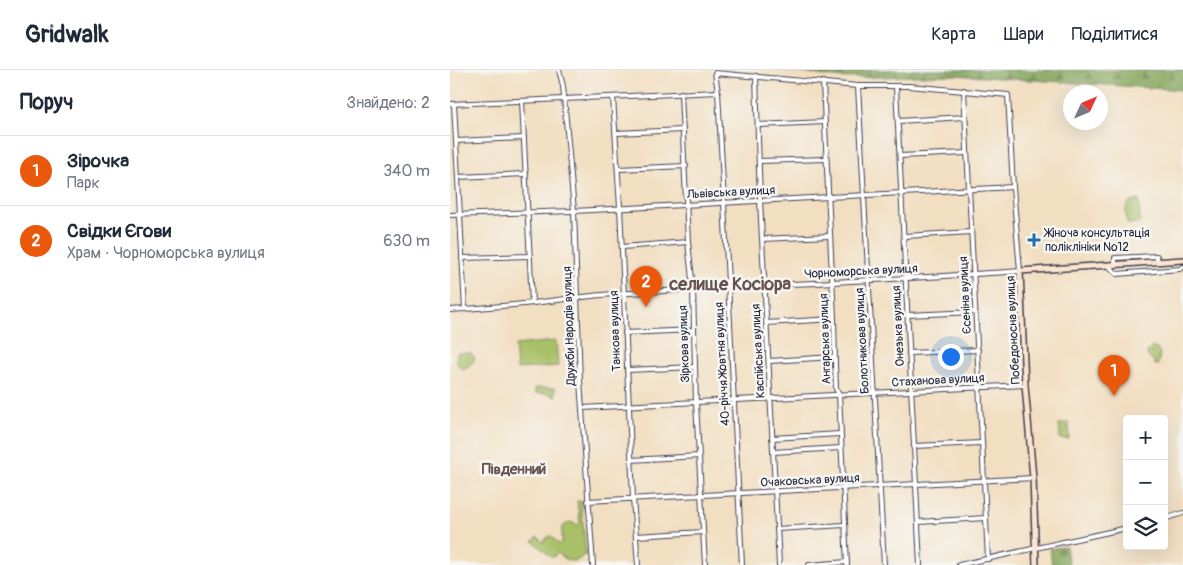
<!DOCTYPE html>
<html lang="uk">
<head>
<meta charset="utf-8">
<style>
  body { margin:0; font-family:Pangolin,sans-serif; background:#f2f2f3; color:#1f2937 }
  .controls { position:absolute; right:15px; bottom:15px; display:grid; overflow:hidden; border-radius:5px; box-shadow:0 5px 20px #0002 }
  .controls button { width:45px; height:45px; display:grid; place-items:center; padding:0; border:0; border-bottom:1px solid #e0e1e3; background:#fff; color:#1f2937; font:25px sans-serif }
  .compass { position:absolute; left:613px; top:15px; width:45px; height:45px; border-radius:50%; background:#fff; box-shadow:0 5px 20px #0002; rotate:46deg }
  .you { position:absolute; left:500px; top:286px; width:18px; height:18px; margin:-12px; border:4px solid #fff; border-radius:50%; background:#1a73e8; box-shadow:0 0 0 8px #1a73e833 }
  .badge { display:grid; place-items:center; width:32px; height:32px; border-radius:50%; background:#ea580c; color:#fff; font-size:16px; font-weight:700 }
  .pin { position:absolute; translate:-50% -41px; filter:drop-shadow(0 1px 2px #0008) }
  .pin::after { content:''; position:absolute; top:26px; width:18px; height:15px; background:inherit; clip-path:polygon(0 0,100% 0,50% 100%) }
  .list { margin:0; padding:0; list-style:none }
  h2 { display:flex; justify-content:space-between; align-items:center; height:65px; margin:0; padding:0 20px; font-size:21px }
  h2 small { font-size:16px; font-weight:400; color:#747a83 }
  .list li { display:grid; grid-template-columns:32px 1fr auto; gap:15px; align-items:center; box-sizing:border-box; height:70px; padding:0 20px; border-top:1px solid #e0e1e3 }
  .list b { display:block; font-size:19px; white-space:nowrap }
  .list p { margin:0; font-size:16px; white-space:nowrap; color:#747a83 }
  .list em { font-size:16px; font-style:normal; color:#747a83 }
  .icon { flex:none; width:28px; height:28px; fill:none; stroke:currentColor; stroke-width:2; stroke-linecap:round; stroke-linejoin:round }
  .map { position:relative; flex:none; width:733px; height:495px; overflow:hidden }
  header { display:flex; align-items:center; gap:30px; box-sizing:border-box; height:70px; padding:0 25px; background:#fff; border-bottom:1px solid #e0e1e3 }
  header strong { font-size:24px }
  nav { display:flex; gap:28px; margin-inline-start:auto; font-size:18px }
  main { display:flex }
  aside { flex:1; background:#fff }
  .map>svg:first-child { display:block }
  .grass { fill:url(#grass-dots); stroke:#657150 }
  .forest { fill:url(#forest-firs); stroke:#54644b }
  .garden { fill:#a8c066; stroke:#657150 }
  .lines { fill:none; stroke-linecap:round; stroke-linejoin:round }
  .street-casing { stroke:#413e4f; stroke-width:6 }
  .secondary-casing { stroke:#413e4f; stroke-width:8 }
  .street { stroke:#fff; stroke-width:4 }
  .secondary { stroke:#fce5cf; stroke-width:5 }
  .poi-dot { fill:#1f6fb2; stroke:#f6f6f2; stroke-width:2 }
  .labels { text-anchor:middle; stroke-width:5; stroke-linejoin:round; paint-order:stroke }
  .street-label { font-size:12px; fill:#22223b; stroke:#f6f6f2 }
  .poi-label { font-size:12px; fill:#22223b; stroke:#f6f6f2; text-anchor:start }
  .quarter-label { font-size:15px; font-weight:bold; fill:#685251; stroke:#f6f6f2 }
  .district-label { font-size:18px; font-weight:bold; fill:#685251; stroke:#f6f6f2 }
</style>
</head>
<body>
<header>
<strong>Gridwalk</strong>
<nav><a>Карта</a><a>Шари</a><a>Поділитися</a></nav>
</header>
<main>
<aside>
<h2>Поруч<small>Знайдено: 2</small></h2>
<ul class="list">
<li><span class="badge">1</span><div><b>Зірочка</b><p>Парк</p></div><em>340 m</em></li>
<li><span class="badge">2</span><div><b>Свідки Єгови</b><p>Храм · Чорноморська вулиця</p></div><em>630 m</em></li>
</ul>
</aside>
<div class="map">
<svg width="733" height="495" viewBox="0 0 733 495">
  <defs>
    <pattern id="grass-dots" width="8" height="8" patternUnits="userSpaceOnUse" patternTransform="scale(1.25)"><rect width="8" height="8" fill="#a8c066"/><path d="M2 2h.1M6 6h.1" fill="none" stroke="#889c55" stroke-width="1.8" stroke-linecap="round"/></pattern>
    <pattern id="forest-firs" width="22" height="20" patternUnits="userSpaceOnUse" patternTransform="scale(1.25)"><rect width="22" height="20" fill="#86a65b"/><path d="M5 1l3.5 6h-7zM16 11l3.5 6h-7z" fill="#6d874c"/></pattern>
  </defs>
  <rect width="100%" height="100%" fill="#f6f6f2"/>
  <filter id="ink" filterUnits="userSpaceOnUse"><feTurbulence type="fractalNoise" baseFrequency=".02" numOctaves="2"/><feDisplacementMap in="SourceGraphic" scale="10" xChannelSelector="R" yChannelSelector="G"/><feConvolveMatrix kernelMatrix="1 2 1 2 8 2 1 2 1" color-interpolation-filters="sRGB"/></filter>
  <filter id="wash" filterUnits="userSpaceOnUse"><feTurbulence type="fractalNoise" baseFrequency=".0096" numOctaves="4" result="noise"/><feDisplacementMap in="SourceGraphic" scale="20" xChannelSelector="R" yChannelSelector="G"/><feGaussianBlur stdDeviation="1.12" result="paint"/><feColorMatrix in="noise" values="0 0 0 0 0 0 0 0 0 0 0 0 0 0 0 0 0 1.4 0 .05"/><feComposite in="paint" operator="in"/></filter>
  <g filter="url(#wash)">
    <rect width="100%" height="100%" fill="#f2dec0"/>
    <!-- grass -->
    <g class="grass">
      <path d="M702 277 708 280 710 284 708 295H705L704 291C700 289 697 287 697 282Z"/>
      <path d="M7 283H21L25 288C23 293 18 297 14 299 6 297 6 290 7 283Z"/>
      <path d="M85 318H106L105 327 100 324 85 323Z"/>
      <path d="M619 353V369H610L609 354Z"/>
    </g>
    <!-- forest -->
    <g class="forest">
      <path d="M331 0H733V20L504 5 391 8Z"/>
      <path d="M616 476 619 495H602L600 479Z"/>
    </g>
    <!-- garden -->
    <g class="garden">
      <path d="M689 130 690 153 677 154C676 141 672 132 689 130Z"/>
      <path d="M106 271 108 296 67 299 65 275Z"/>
      <path d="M127 431H131L136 485H133C127 495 115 491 108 483L102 488 83 471 88 467 93 472 100 465 109 474 112 473V457L120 452 128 455 130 453Z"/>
    </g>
  </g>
  <g filter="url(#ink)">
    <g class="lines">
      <!-- street casing -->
      <g class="street-casing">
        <g id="street">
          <path d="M109 0 113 16 124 141 130 311 143 495"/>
          <path d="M306 6 310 130 329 495"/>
          <path d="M373 12 384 249 385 294 386 319 389 324 397 495"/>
          <path d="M408 16 434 495"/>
          <path d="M446 17 470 495"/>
          <path d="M514 20 538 489"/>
          <path d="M231 23 238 172 243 219 246 333 255 495"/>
          <path d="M163 27 170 137 183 428 188 495"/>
          <path d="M72 31 82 233"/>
          <path d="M0 34 268 22"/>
          <path d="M4 34 15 239"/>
          <path d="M448 51 515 47"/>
          <path d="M308 55 375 52"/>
          <path d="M166 63 233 60"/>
          <path d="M6 71 74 68"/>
          <path d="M450 86 517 83"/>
          <path d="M309 91 376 89"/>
          <path d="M168 99 236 96"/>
          <path d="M8 107 76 104"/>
          <path d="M0 145 124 141 563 117"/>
          <path d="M455 166 521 162"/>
          <path d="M312 169 379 166"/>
          <path d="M172 177 238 172"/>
          <path d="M12 188 80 186"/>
          <path d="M658 195 667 204 730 199 733 197"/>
          <path d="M665 195V188L707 186 708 192"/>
          <path d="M0 240C28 238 55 236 83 233 109 230 136 226 162 224 298 215 434 211 570 201L563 117 558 25 459 16H408L265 3 268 22 274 132 292 495"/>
          <path d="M457 245 525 242"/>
          <path d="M316 253 384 249"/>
          <path d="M175 263 244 260"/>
          <path d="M459 283 528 280"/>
          <path d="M319 291 384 287"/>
          <path d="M177 300 245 297"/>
          <path d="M132 338 575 315"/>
          <path d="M322 368 390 364"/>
          <path d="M464 376 532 373"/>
          <path d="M323 382 391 378"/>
          <path d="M181 390 249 386"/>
          <path d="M138 431 583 408"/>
          <path d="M714 449 733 443"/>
          <path d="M468 452 536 448"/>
          <path d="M327 459 394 455"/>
          <path d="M186 466 253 462"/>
          <path d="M359 495 397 492"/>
          <path d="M509 495 677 458"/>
        </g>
      </g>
      <!-- secondary casing -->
      <g class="secondary-casing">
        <path id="secondary" d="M586 495 583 408 575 315 570 201 733 190"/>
      </g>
      <!-- street -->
      <use href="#street" class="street"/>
      <!-- secondary -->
      <use href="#secondary" class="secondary"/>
    </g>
  </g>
  <!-- markers -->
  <path class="poi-dot" d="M581.5 162.5h5v5h5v5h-5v5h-5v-5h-5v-5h5z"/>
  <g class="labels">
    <!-- street labels -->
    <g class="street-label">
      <text transform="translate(281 122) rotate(-3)" y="4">Львівська вулиця</text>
      <text transform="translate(411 201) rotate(-3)" y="4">Чорноморська вулиця</text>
      <text transform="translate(515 225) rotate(-93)" y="4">Єсеніна вулиця</text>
      <text transform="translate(119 256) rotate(-92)" y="4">Дружби Народів вулиця</text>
      <text transform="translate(448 256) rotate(-93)" y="4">Онезька вулиця</text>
      <text transform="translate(563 260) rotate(-93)" y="4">Победоносна вулиця</text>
      <text transform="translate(165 261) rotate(-92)" y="4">Танкова вулиця</text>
      <text transform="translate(375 269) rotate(-92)" y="4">Ангарська вулиця</text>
      <text transform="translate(412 271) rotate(-93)" y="4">Болотникова вулиця</text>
      <text transform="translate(234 274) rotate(-92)" y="4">Зіркова вулиця</text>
      <text transform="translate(308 281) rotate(-93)" y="4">Каспійська вулиця</text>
      <text transform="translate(272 294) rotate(-93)" y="4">40-річчя Жовтня вулиця</text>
      <text transform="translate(488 310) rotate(-3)" y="4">Стаханова вулиця</text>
      <text transform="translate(360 410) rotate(-3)" y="4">Очаковська вулиця</text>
    </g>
    <!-- poi labels -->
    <g class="poi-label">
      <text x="595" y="167">Жіноча консультація<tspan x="595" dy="14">поліклініки №12</tspan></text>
    </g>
    <!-- quarter labels -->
    <g class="quarter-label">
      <text x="64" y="404">Південний</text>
    </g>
    <!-- district labels -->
    <g class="district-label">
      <text x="280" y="220">селище Косіора</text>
    </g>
  </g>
</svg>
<div class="controls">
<button>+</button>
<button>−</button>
<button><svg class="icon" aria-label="layers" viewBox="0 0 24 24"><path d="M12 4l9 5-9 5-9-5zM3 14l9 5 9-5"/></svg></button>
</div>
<svg class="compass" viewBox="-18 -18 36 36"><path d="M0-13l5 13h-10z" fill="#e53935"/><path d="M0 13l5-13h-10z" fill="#747a83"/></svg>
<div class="you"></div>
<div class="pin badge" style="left:664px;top:326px">1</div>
<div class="pin badge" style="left:196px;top:237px">2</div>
</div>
</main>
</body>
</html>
